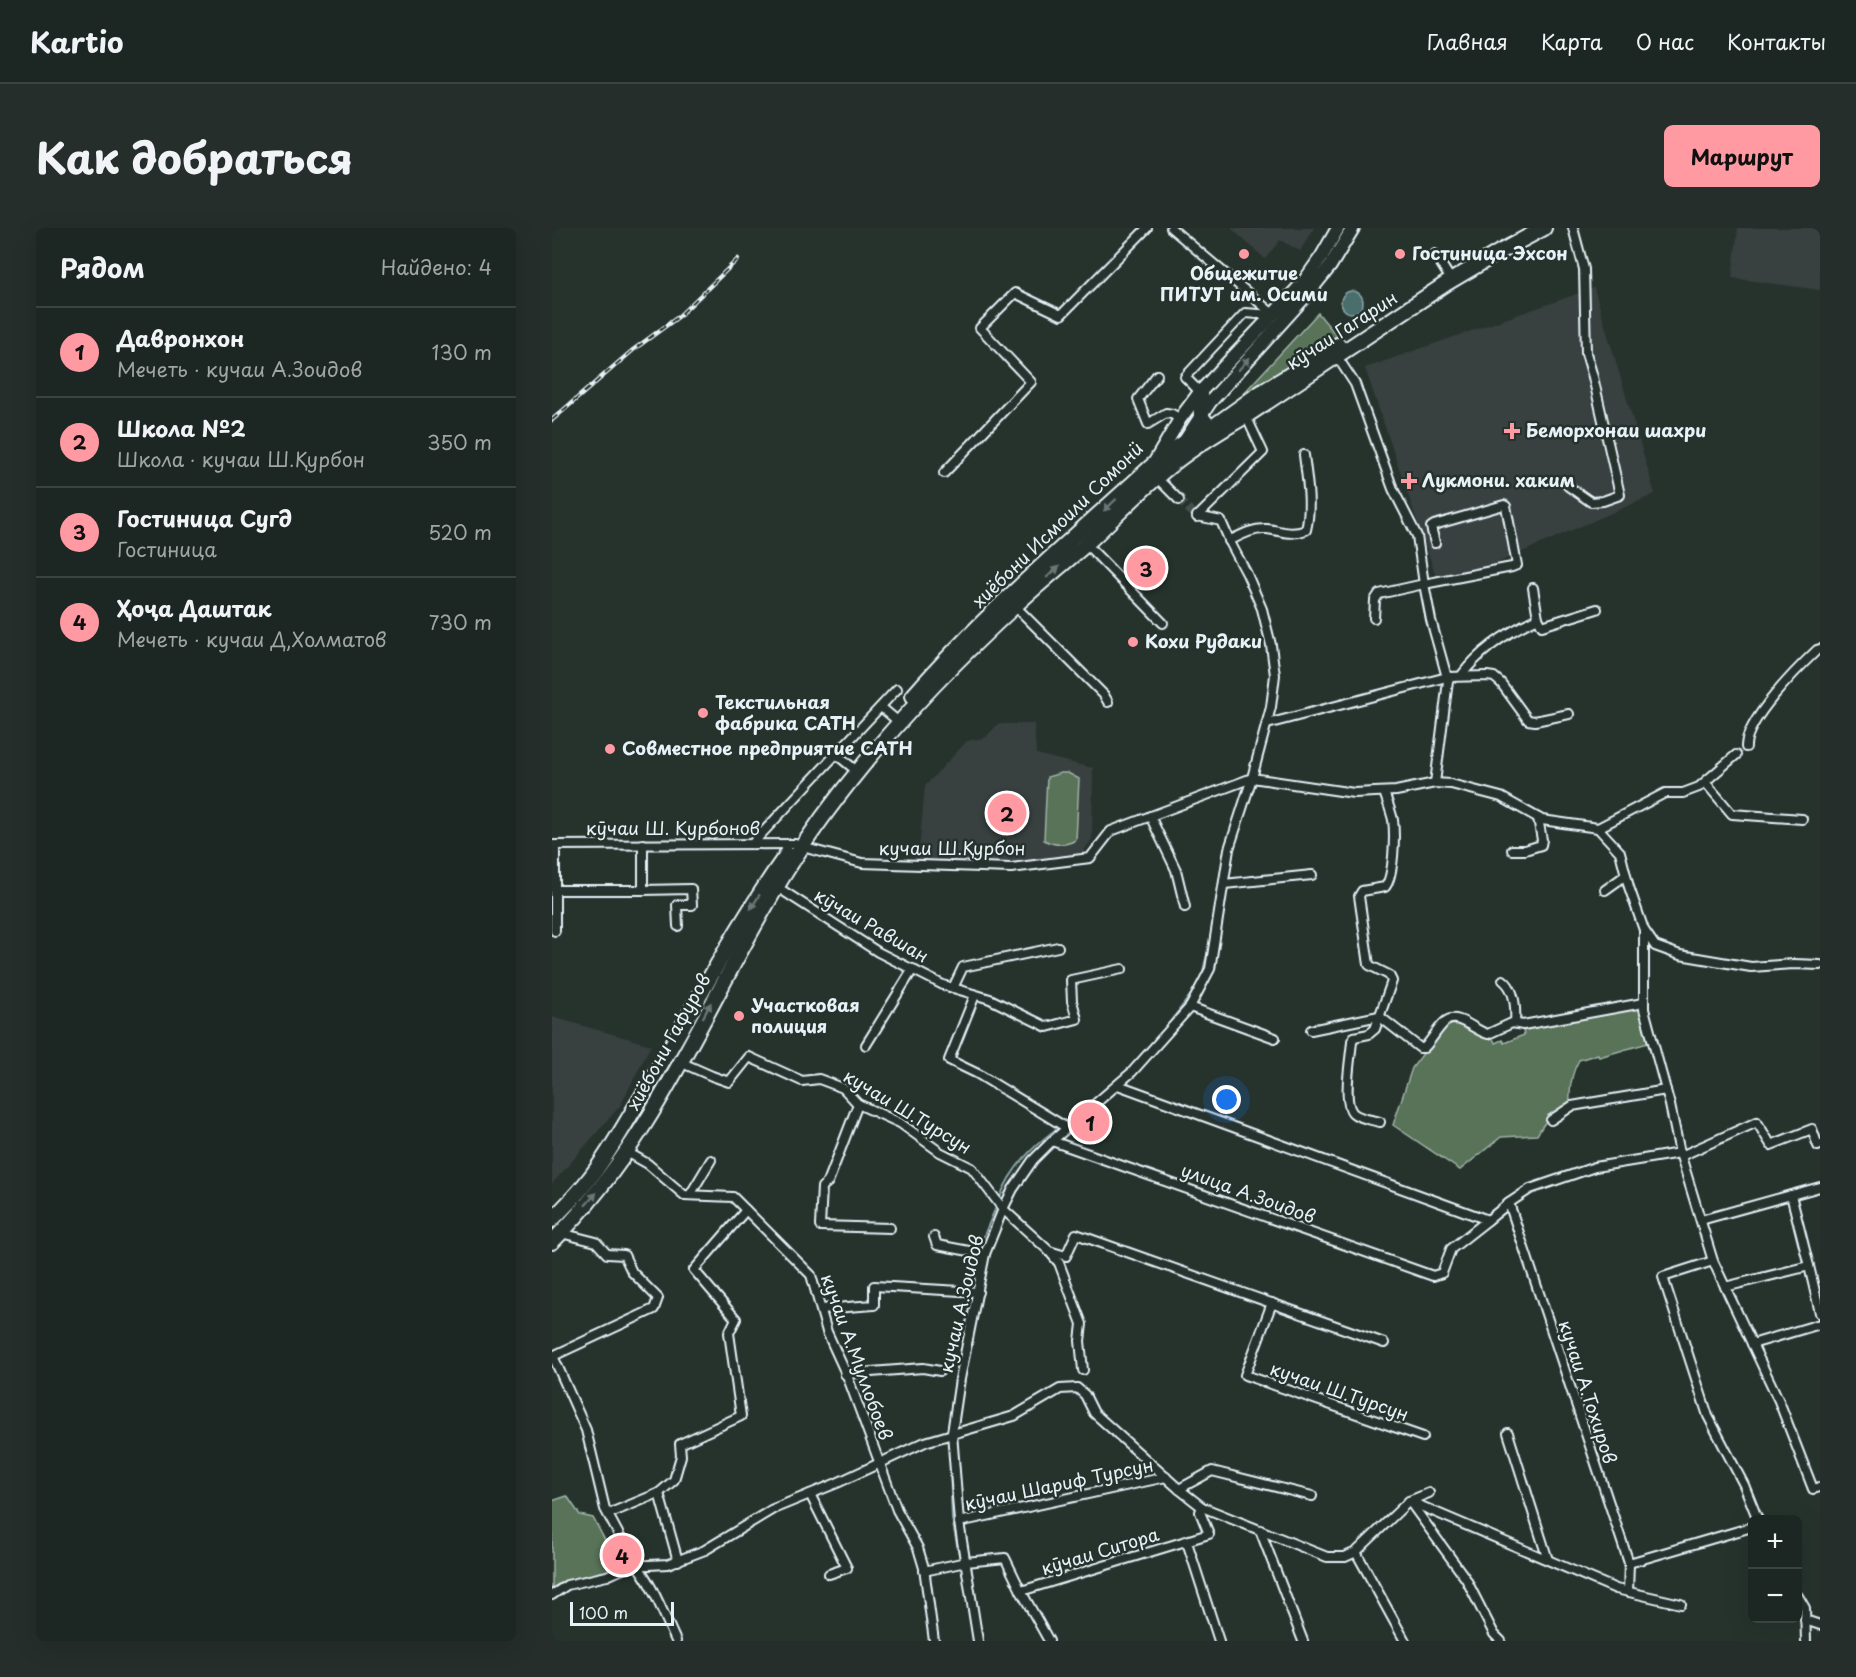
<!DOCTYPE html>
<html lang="ru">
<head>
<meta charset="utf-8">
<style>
  body { margin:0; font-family:"Playpen Sans",sans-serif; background:#252e2a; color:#f1f3f6 }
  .controls { position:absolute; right:18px; bottom:18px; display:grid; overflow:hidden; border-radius:9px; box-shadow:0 6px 24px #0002 }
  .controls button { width:54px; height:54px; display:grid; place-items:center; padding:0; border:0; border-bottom:2px solid #3a4340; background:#1c2622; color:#f1f3f6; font:30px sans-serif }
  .scale { position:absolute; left:18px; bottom:15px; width:104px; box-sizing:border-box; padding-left:6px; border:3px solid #e8f1f8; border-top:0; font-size:16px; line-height:21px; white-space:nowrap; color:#e8f1f8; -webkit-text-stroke:4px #26332d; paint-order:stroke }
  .you { position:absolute; left:675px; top:872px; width:21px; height:21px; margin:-15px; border:4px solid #fff; border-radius:50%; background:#1a73e8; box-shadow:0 0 0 9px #1a73e833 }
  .badge { display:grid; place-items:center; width:39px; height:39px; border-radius:50%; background:#ff9aa2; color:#111; font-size:20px; font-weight:700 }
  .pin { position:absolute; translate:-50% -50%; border:3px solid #fff; box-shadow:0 2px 6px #0006 }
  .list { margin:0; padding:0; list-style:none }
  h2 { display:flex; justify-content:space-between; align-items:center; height:78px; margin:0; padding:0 24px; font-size:26px }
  h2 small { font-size:20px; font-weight:400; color:#a0a5a5 }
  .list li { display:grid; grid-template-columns:39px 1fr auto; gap:18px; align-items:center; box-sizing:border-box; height:90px; padding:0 24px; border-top:2px solid #3a4340 }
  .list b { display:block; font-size:22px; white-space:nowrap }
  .list p { margin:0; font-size:20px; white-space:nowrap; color:#a0a5a5 }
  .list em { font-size:20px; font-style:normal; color:#a0a5a5 }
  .map { position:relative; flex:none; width:1268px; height:1413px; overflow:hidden; border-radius:9px }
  header { display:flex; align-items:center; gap:36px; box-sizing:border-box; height:84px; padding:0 30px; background:#1c2622; border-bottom:2px solid #3a4340 }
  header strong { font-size:28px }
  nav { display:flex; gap:33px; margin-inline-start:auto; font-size:21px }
  .intro { display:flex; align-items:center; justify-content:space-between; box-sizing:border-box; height:144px; padding:0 36px }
  h1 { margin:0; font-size:42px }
  .button { padding:15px 27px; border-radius:9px; background:#ff9aa2; color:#111; font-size:21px; font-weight:700 }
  main { display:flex; gap:36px; padding:0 36px }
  aside { flex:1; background:#1c2622; border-radius:9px; box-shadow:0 6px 24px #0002 }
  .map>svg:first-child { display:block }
  .built { fill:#394040 }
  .green { fill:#597359; stroke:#a0b2a8; stroke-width:1.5 }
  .water { fill:#496e6c; stroke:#89a2a4; stroke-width:1.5 }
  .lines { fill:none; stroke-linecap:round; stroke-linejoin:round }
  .stream { stroke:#89a2a4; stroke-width:2 }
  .street-tunnel { stroke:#43504b; stroke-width:8; stroke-dasharray:8 4; stroke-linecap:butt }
  .street-casing { stroke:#e8f1f8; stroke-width:12 }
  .primary-casing { stroke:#e8f1f8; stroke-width:16 }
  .highway-casing { stroke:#e8f1f8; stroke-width:18 }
  .street { stroke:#26332d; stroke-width:8 }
  .primary { stroke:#26332d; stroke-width:12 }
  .highway { stroke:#26332d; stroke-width:14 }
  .rail-casing { stroke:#e8f1f8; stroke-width:4.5 }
  .rail { stroke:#26332d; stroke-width:2; stroke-dasharray:7; stroke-linecap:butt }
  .oneway { fill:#6a7674 }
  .poi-dot { fill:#ff9aa2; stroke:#26332d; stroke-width:2 }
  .labels { text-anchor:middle; stroke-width:5; stroke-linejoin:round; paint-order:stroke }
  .poi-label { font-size:18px; font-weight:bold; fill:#e8f1f8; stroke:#26332d; text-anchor:start }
  .street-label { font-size:18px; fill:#e8f1f8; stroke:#26332d }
</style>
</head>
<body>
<header>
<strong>Kartio</strong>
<nav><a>Главная</a><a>Карта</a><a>О нас</a><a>Контакты</a></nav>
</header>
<div class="intro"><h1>Как добраться</h1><a class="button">Маршрут</a></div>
<main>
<aside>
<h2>Рядом<small>Найдено: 4</small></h2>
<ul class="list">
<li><span class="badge">1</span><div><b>Давронхон</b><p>Мечеть · кучаи А.Зоидов</p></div><em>130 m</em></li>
<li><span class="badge">2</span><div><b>Школа №2</b><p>Школа · кучаи Ш.Қурбон</p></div><em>350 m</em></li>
<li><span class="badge">3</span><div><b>Гостиница Сугд</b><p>Гостиница</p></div><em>520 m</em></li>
<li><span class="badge">4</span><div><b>Ҳоҷа Даштак</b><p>Мечеть · кучаи Д,Холматов</p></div><em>730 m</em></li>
</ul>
</aside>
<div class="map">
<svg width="1268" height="1413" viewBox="0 0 1268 1413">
  <rect width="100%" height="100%" fill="#26332d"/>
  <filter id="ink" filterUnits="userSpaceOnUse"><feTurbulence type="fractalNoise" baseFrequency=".0167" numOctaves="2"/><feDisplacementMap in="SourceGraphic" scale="12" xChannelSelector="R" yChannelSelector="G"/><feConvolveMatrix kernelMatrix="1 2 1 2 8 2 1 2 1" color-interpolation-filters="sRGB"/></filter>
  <g filter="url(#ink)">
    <!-- built -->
    <g class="built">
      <path d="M679 0H762L748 23 728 12 713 31Z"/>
      <path d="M1186 0H1268V62L1180 50Z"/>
      <path d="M1042 60 1103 266 888 360 813 140Z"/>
      <path d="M446 496H482L484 526 541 540 540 611 529 627 450 637 366 633 373 558 415 513 433 510Z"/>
      <path d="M0 789 99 817 68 878 0 956Z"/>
    </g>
    <!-- green -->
    <g class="green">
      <path d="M766 85 785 108 693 167 692 165Z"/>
      <path d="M509 545H516L527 551 524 612C513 618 503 618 492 612L495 549Z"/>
      <path d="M1082 778 1088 783 1096 815 1047 829 1046 826 1027 832C1019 846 1017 860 1018 876 1002 883 994 891 985 907L949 909 908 942 841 897 860 840 895 794 903 791 940 808 943 815 950 812 952 815 972 807 971 803 994 796Z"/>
      <path d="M15 1268 28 1287 41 1290 62 1329 59 1335 62 1341 12 1353 0 1360V1273Z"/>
    </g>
    <!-- water -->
    <circle class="water" cx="800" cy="74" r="11"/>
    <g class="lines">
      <!-- stream -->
      <g class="stream">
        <path d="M680 601 693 560"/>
        <path d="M609 806 640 765 650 747 657 718 673 626"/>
        <path d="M512 895 543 871"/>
        <path d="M447 972C457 942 482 917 507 899"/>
        <path d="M429 1022 430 1012 445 977"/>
        <path d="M422 1061 428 1028"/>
        <path d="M406 1143 421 1066"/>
        <path d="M397 1205 399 1184"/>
        <path d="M397 1211 400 1291 416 1372"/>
      </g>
      <!-- street-tunnel -->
      <path class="street-tunnel" d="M627 272 645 289"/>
      <!-- street casing -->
      <g class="street-casing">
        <g id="street">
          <path d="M619 0 721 86"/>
          <path d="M883 26 896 47"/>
          <path d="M784 127 803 156 841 261 865 308 872 356 879 392 896 453 883 555"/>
          <path d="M605 147 586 171 596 196 614 185 620 186 628 191"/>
          <path d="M648 164 633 149 693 85 721 87"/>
          <path d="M392 245 479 154 428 100 463 65 509 87 595 0"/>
          <path d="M605 250 627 272"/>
          <path d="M1016 258 1039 274 1051 273 1068 267 1041 149 1034 125 1032 41 1021 0"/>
          <path d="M645 289 711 224 694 188"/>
          <path d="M677 313C689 307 701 300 715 301 731 303 738 308 754 302 760 277 755 252 752 227"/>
          <path d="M534 316 611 395"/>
          <path d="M463 378 552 467 556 474"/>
          <path d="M822 390 823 372 827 366 872 356 960 339 965 337 954 278 952 277 882 297 879 299 883 315"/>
          <path d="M986 390 990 398 1045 381"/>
          <path d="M909 448C928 422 957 403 986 390L981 360"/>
          <path d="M329 479 342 490"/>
          <path d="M715 496 895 449 935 448 942 449 949 455 976 492 983 493 1017 486"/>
          <path d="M1194 519C1193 493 1246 440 1265 422L1268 421"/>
          <path d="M284 526 301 540"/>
          <path d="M1153 554 1180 586 1250 591"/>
          <path d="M598 588 624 642 633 679"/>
          <path d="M1046 600 1113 565H1131L1147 559 1184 527"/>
          <path d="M91 616V662L139 661 140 677H125L126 698"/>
          <path d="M200 616 345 461"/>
          <path d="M0 617 243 616"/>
          <path d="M250 619 310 635 459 640 538 630 559 603 700 550 802 565 844 563 883 555 899 556 949 569 990 592 1046 600 1068 624 1077 659 1092 702 1103 718 1128 727 1199 739 1242 736 1268 737"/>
          <path d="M960 622H973L989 617 990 612 986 590"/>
          <path d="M672 656 760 647"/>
          <path d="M225 659 326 724 391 757 438 771 495 799 525 791 520 773 519 752 570 741"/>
          <path d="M2 662H91"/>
          <path d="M1053 662 1074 647"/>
          <path d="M3 703V617"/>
          <path d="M1092 703V781L1118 877 1128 925 1161 1033 1227 1173 1261 1261 1268 1259"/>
          <path d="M951 752C963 761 964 780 963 795"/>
          <path d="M401 760 411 739 506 719"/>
          <path d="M423 767 397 832 426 846 515 900"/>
          <path d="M638 779 723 810"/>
          <path d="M759 802 827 788 868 820H872C880 812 885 801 893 794 905 783 924 804 936 806L960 795 971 797 1091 775"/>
          <path d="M314 817 361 741"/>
          <path d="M128 834 160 848 177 854 197 829 250 853 267 851 291 860 306 876 348 895 388 924 420 940 451 981 496 1022 507 1035 530 1096 528 1113 531 1142"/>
          <path d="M566 857 936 992 957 975 978 961 1043 939 1128 925"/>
          <path d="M306 876 276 954 270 959 268 998 338 1000"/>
          <path d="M999 892 1020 878 1114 862"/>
          <path d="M828 894C820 892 806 890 801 885 790 875 799 828 800 813L802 809 817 806 823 801 840 753 837 747 817 737 807 668 810 663 833 659C842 649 843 606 841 592 839 583 835 573 832 564"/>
          <path d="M500 913 881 1048 890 1045 899 1021 936 992"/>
          <path d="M75 924 96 936 132 967 181 969 259 1047 275 1104 296 1150 345 1282 366 1320 372 1340 382 1413"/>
          <path d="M1129 928 1205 894 1219 917 1260 901 1266 918 1268 917"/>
          <path d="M138 967 159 932"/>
          <path d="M1239 967 1257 1038"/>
          <path d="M957 975 1077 1335 1076 1364"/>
          <path d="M1149 992 1268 959"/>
          <path d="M9 1005 44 1014 55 1026 72 1027 80 1044 106 1070 102 1081 1 1128 34 1202 53 1281 80 1331C100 1354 111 1385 124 1413"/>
          <path d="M382 1009 385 1017 433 1026"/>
          <path d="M497 1023 514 1028 524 1006 832 1115"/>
          <path d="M1161 1033 1111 1049 1156 1188 1192 1257 1206 1292"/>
          <path d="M1173 1059 1257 1038 1268 1085"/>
          <path d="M720 1075 693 1147 871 1209"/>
          <path d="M269 1081 322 1077V1058L426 1064"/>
          <path d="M1200 1116 1268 1096"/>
          <path d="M293 1146 371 1140 388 1143"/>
          <path d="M956 1205 996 1332"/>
          <path d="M627 1261 660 1243 760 1268"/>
          <path d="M258 1266 295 1340 277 1346"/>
          <path d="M857 1273 1064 1361 1129 1376"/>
          <path d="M858 1274 914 1351 942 1406 949 1413"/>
          <path d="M56 1286 107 1265"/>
          <path d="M407 1294 614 1249"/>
          <path d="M708 1302 751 1413"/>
          <path d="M635 1314 667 1413"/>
          <path d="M804 1324 853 1413"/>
          <path d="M126 1333 107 1265 122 1252 129 1228 128 1216 189 1188 177 1105 184 1091 142 1042 194 982"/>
          <path d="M1077 1335 1200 1299"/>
          <path d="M372 1343 414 1334 453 1330 469 1363 657 1306 648 1284 650 1279"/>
          <path d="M469 1363 497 1413"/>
          <path d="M0 1367 15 1357 55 1348 77 1338 116 1336 153 1322 221 1281 285 1255 373 1214 462 1188 508 1161 525 1160 533 1167 542 1185 627 1261 650 1279 775 1329H793L804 1324 857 1273 877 1265"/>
          <path d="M1246 1368 1253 1380 1254 1413"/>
          <path d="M1253 1392 1268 1397"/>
          <path d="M426 1413 407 1294 400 1205 408 1151 433 1026 451 981 461 961 481 932 500 913 580 844 638 779 658 741 677 621 700 550 719 479 723 447 719 417 710 381 695 346 679 316 669 293 645 288"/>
        </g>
      </g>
      <!-- primary casing -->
      <g class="primary-casing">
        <g id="primary">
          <path d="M630 217 658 174 757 64 778 38 801 0"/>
          <path d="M601 237 628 191 648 164 751 55 770 28 786 0"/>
        </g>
      </g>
      <!-- highway casing -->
      <g class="highway-casing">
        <g id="highway">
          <path d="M648 164 649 188 663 206"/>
          <path d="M361 468C434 384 519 312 601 237L630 216 659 200 705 167 786 117"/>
          <path d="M0 992C12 979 26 966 37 951 57 926 72 897 89 870 138 789 180 703 235 626"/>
          <path d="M0 1014C105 911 157 768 233 645 296 544 379 455 466 375 487 356 510 337 532 318 559 293 584 267 612 243 637 222 666 204 694 188L895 55 944 26 992 0"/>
        </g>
      </g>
      <!-- street -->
      <use href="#street" class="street"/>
      <!-- primary -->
      <use href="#primary" class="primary"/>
      <!-- highway -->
      <use href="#highway" class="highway"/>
      <!-- rail casing -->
      <g class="rail-casing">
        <path id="rail" d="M0 192 81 122 126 89 186 31"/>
      </g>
      <!-- rail -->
      <use href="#rail" class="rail"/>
    </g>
    <!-- one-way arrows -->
    <defs><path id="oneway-solid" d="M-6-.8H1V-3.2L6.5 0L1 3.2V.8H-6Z" transform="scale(1.5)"/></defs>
    <g class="oneway">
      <use href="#oneway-solid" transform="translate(692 136) rotate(-48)"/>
      <use href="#oneway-solid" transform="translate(558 277) rotate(137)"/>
      <use href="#oneway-solid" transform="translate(501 344) rotate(-41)"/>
      <use href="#oneway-solid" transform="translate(203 674) rotate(122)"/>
      <use href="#oneway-solid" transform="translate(155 782) rotate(-62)"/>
      <use href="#oneway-solid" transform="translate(39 971) rotate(-49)"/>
    </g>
  </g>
  <!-- markers -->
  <g class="poi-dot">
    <circle cx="692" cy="26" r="6"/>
    <circle cx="848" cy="26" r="6"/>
    <path d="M957 194h6v6h6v6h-6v6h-6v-6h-6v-6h6z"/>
    <path d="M854 244h6v6h6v6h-6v6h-6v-6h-6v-6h6z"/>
    <circle cx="581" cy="414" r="6"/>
    <circle cx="151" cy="485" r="6"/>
    <circle cx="58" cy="521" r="6"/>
    <circle cx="187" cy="788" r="6"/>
  </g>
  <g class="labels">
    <!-- poi labels -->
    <g class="poi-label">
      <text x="860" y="32">Гостиница Эхсон</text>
      <text x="692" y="52" text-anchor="middle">Общежитие<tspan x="692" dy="21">ПИТУТ им. Осими</tspan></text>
      <text x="974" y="209">Беморхонаи шахри</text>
      <text x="870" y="259">Лукмони. хаким</text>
      <text x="593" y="420">Кохи Рудаки</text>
      <text x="163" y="481">Текстильная<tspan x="163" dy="21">фабрика САТН</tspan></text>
      <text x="70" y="527">Совместное предприятие CATH</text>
      <text x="199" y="784">Участковая<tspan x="199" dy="21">полиция</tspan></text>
    </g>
    <!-- street labels -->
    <g class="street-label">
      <text transform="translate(790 103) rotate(-33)" y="6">кӯчаи Гагарин</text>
      <text transform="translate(506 297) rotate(-44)" y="6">хиёбони Исмоили Сомонӣ</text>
      <text x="121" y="607">кӯчаи Ш. Курбонов</text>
      <text x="400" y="627">кучаи Ш.Қурбон</text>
      <text transform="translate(319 698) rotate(30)" y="6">кӯчаи Равшан</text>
      <text transform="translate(117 814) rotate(-61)" y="6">хиёбони Гафуров</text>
      <text transform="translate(355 884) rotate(31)" y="6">кучаи Ш.Турсун</text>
      <text transform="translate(696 966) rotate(20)" y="6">улица А.Зоидов</text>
      <text transform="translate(410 1076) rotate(-77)" y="6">кучаи А.Зоидов</text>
      <text transform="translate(304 1129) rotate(70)" y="6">кучаи А.Муллобоев</text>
      <text transform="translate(787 1164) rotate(19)" y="6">кучаи Ш.Турсун</text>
      <text transform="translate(1035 1164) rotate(72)" y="6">кучаи А.Тохиров</text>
      <text transform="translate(507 1257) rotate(-12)" y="6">кӯчаи Шариф Турсун</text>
      <text transform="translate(548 1324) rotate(-17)" y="6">кӯчаи Ситора</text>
    </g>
  </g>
</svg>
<div class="controls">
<button>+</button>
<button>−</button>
</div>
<div class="scale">100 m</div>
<div class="you"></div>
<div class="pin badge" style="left:538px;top:894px">1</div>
<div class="pin badge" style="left:455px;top:585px">2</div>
<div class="pin badge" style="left:594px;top:340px">3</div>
<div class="pin badge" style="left:70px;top:1327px">4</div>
</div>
</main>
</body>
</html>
